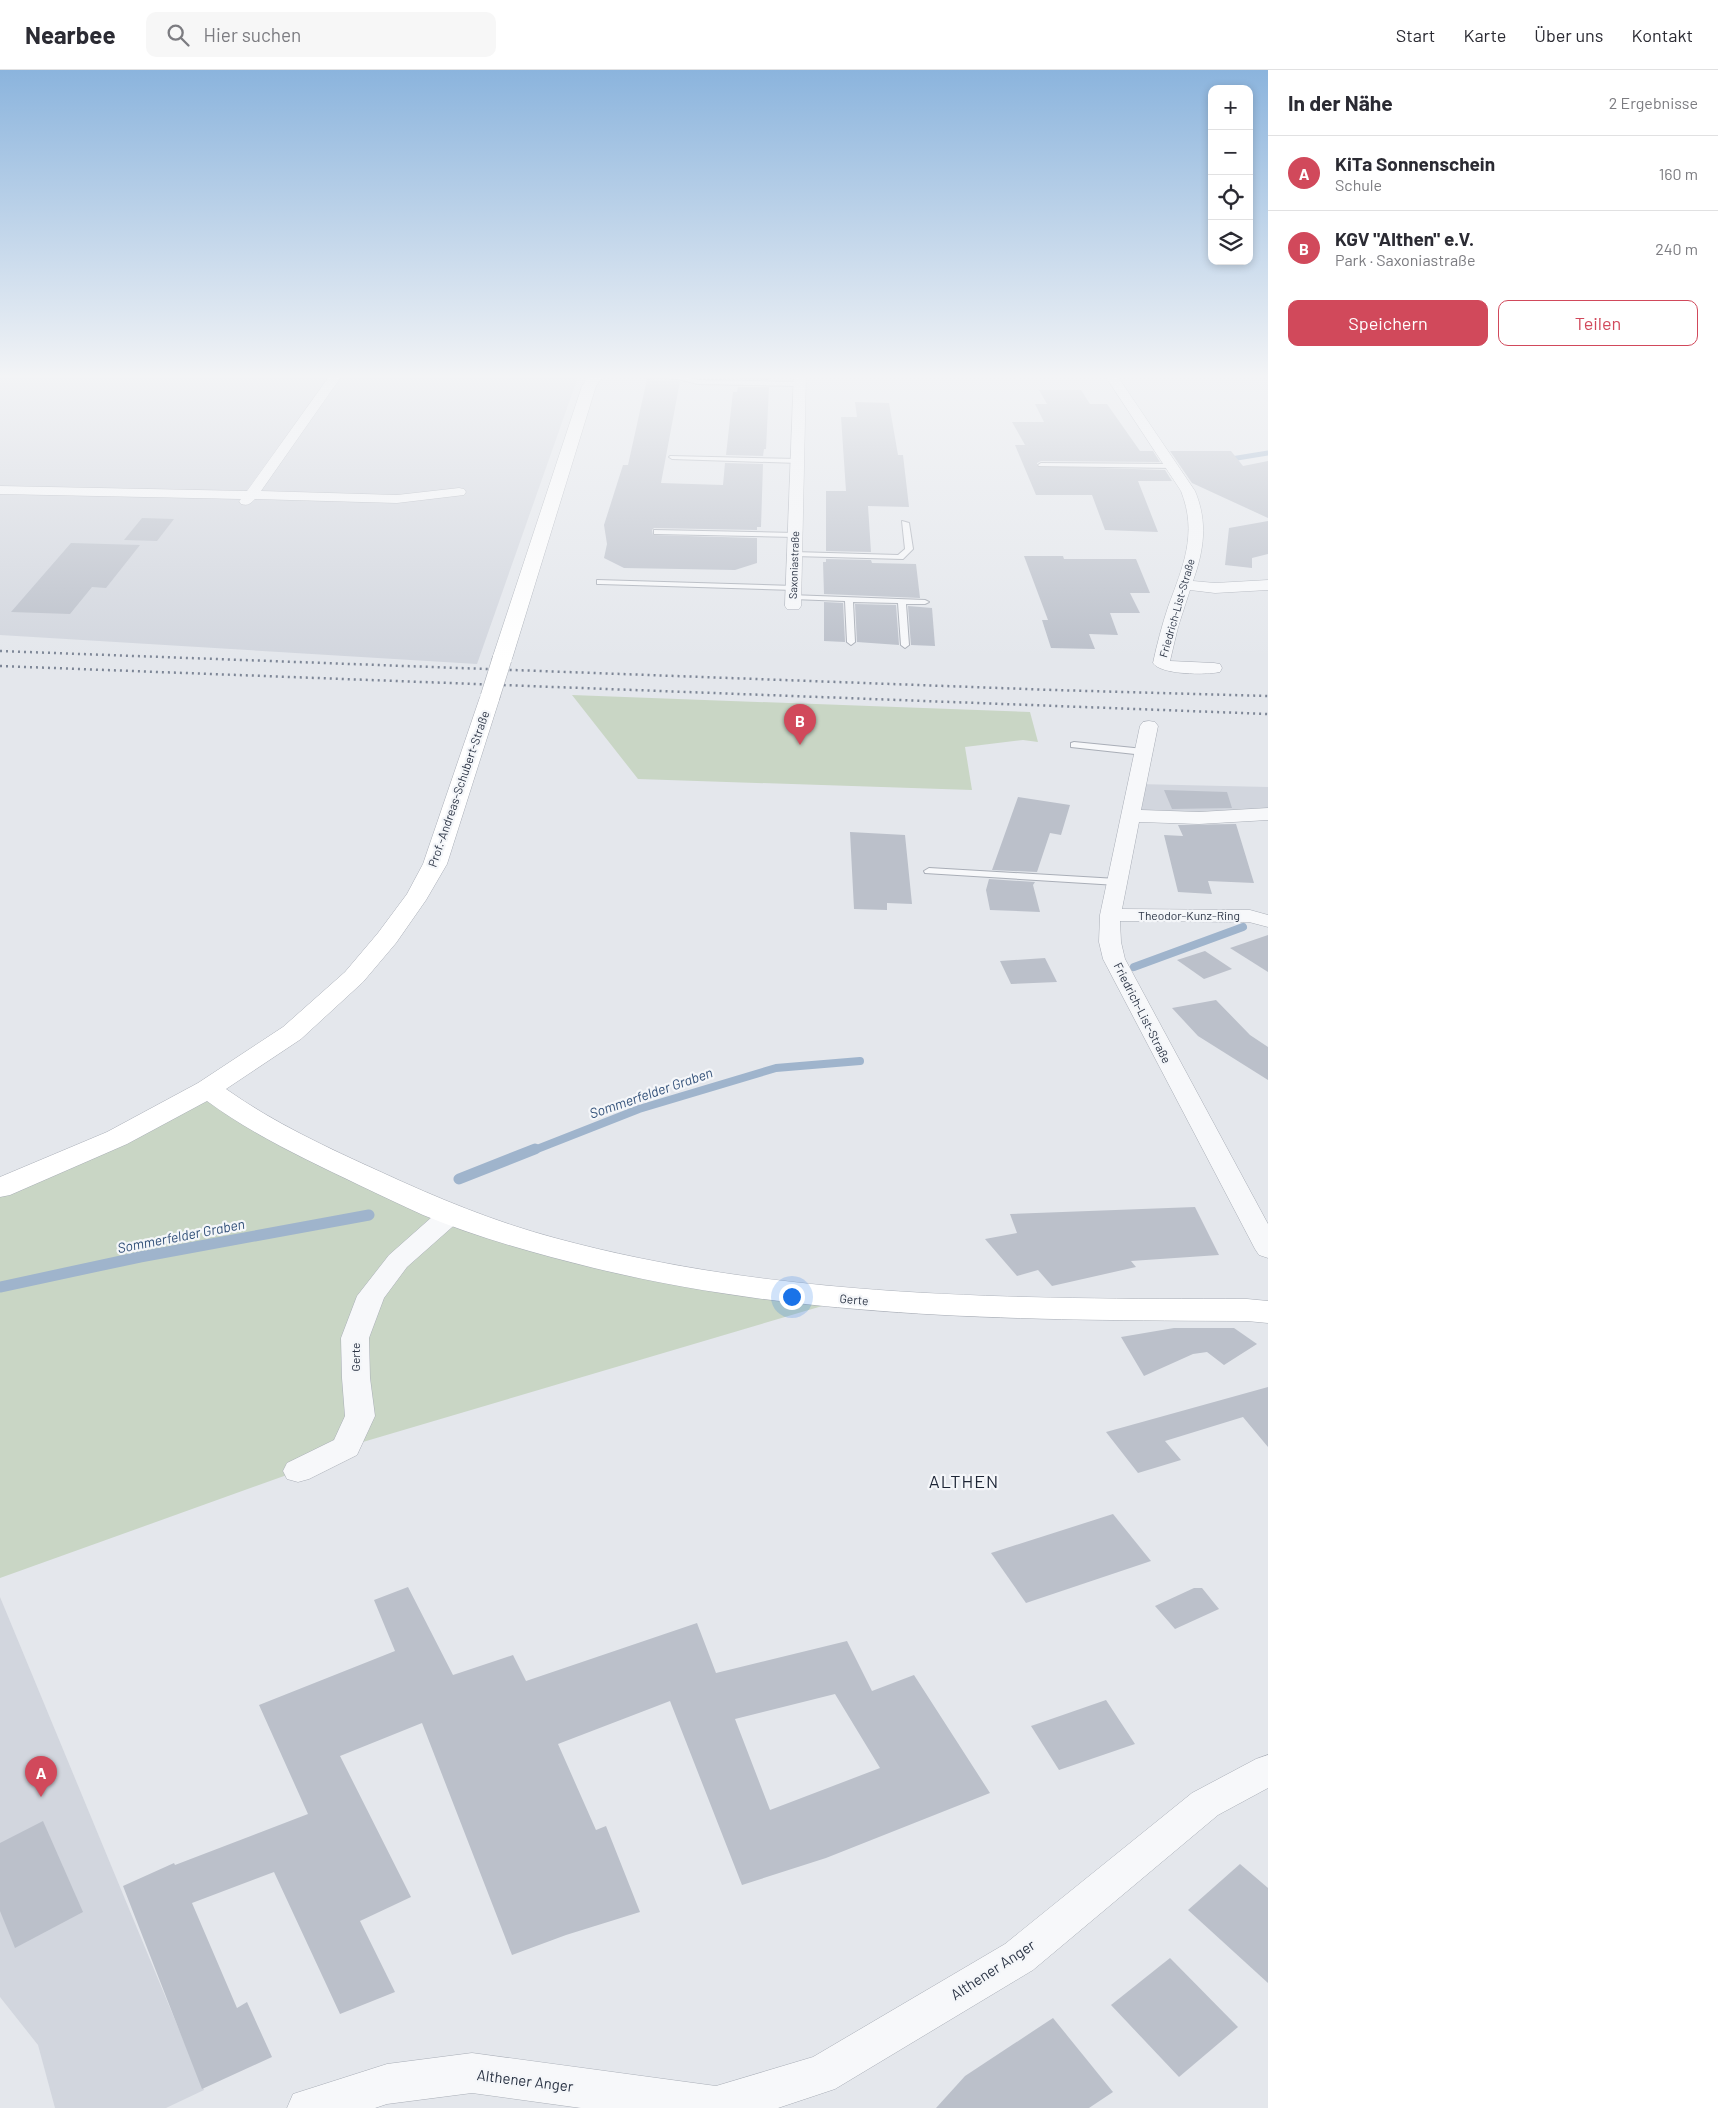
<!DOCTYPE html>
<html lang="de">
<head>
<meta charset="utf-8">
<style>
  body { margin:0; font-family:Barlow,sans-serif; background:#f7f7f7; color:#2b2b33 }
  .controls { position:absolute; right:15px; top:15px; display:grid; overflow:hidden; border-radius:10px; box-shadow:0 2px 8px #0003 }
  .controls button { width:45px; height:45px; display:grid; place-items:center; padding:0; border:0; border-bottom:1px solid #e1e1e2; background:#fff; color:#2b2b33; font:25px sans-serif }
  .you { position:absolute; left:791px; top:1226px; width:18px; height:18px; margin:-12px; border:4px solid #fff; border-radius:50%; background:#1a73e8; box-shadow:0 0 0 8px #1a73e833 }
  .badge { display:grid; place-items:center; width:32px; height:32px; border-radius:50%; background:#d1495b; color:#fff; font-size:16px; font-weight:700 }
  .pin { position:absolute; translate:-50% -41px; filter:drop-shadow(0 1px 2px #0008) }
  .pin::after { content:''; position:absolute; top:26px; width:18px; height:15px; background:inherit; clip-path:polygon(0 0,100% 0,50% 100%) }
  .list { margin:0; padding:0; list-style:none }
  h2 { display:flex; justify-content:space-between; align-items:center; height:65px; margin:0; padding:0 20px; font-size:21px }
  h2 small { font-size:16px; font-weight:400; color:#7c7c81 }
  .list li { display:grid; grid-template-columns:32px 1fr auto; gap:15px; align-items:center; box-sizing:border-box; height:75px; padding:0 20px; border-top:1px solid #e1e1e2 }
  .list b { display:block; font-size:19px; white-space:nowrap }
  .list p { margin:0; font-size:16px; white-space:nowrap; color:#7c7c81 }
  .list em { font-size:16px; font-style:normal; color:#7c7c81 }
  .actions { display:flex; gap:10px; padding:15px 20px }
  .actions a { flex:1; padding:11px 0; border:1px solid #d1495b; border-radius:10px; text-align:center; font-size:18px; color:#d1495b }
  .actions .main { background:#d1495b; color:#fff }
  .icon { flex:none; width:28px; height:28px; fill:none; stroke:currentColor; stroke-width:2; stroke-linecap:round; stroke-linejoin:round }
  .map { position:relative; flex:none; width:1268px; height:2038px; overflow:hidden }
  header { display:flex; align-items:center; gap:30px; box-sizing:border-box; height:70px; padding:0 25px; background:#fff; border-bottom:1px solid #e1e1e2 }
  header strong { font-size:24px }
  nav { display:flex; gap:28px; margin-inline-start:auto; font-size:18px }
  .search { width:350px; height:45px; background:#f7f7f7; display:flex; align-items:center; gap:12px; box-sizing:border-box; padding:0 18px; border-radius:10px; color:#7c7c81; font-size:19px }
  main { display:flex }
  aside { flex:1; background:#fff }
  .map>svg:first-child { display:block }
  .built { fill:#d2d6de }
  .green { fill:#c9d6c5 }
  .lines { fill:none; stroke-linecap:round; stroke-linejoin:round }
  .stream-far2 { stroke:#9fb4cc; stroke-width:5 }
  .stream-far1 { stroke:#9fb4cc; stroke-width:8 }
  .stream { stroke:#9fb4cc; stroke-width:11 }
  .building { fill:#bbc0ca; fill-rule:evenodd }
  .lane-casing { stroke:#a9aeb7; stroke-width:2 }
  .street-casing { stroke:#a9aeb7; stroke-width:1 }
  .secondary-casing { stroke:#a9aeb7; stroke-width:1 }
  .lane { fill:#f7f8fa; fill-rule:evenodd }
  .street { fill:#f7f8fa; fill-rule:evenodd }
  .secondary { fill:#fff; fill-rule:evenodd }
  .rail { stroke:#7d8696; stroke-width:2.5; stroke-dasharray:2 4; stroke-linecap:butt }
  .secondary-bridge-casing { stroke:#a9aeb7; stroke-width:20; stroke-linecap:butt }
  .secondary-bridge { stroke:#fff; stroke-width:19 }
  .labels { text-anchor:middle; stroke-width:4.5; stroke-linejoin:round; paint-order:stroke }
  .far-street-label { font-size:11px; fill:#2b3445; stroke:#f4f6f9 }
  .street-label { font-size:12px; fill:#2b3445; stroke:#f4f6f9 }
  .water-label { font-size:14px; font-style:italic; fill:#34527a; stroke:#f4f6f9 }
  .near-street-label { font-size:15px; fill:#2b3445; stroke:#f4f6f9 }
  .near-quarter-label { font-size:18px; letter-spacing:1px; fill:#1d2536; stroke:#f4f6f9 }
</style>
</head>
<body>
<header>
<strong>Nearbee</strong>
<div class="search"><svg class="icon" aria-label="search" viewBox="0 0 24 24"><circle cx="10" cy="10" r="6"/><path d="M15 15l6 6"/></svg>Hier suchen</div>
<nav><a>Start</a><a>Karte</a><a>Über uns</a><a>Kontakt</a></nav>
</header>
<main>
<div class="map">
<svg width="1268" height="2038" viewBox="0 0 1268 2038">
  <rect width="100%" height="100%" fill="#e4e7ec"/>
  <!-- built -->
  <g class="built">
    <path d="M0 304H579L477 594 0 565Z"/>
    <path d="M1137 714 1268 717V744L1130 745Z"/>
    <path d="M0 1527 204 2020 166 2038H55L38 1975 0 1927Z"/>
  </g>
  <!-- green -->
  <g class="green">
    <path d="M572 625 1030 642 1038 672 1023 670 965 677 972 720 638 709Z"/>
    <path d="M208 1019 234 1038 560 1181 846 1229 346 1377 298 1401 0 1508V1118Z"/>
  </g>
  <g class="lines">
    <!-- stream-far2 -->
    <path class="stream-far2" d="M1225 390 1268 383"/>
    <!-- stream-far1 -->
    <g class="stream-far1">
      <path d="M1134 897 1243 857"/>
      <path d="M532 1081 639 1039 776 998 860 991"/>
    </g>
    <!-- stream -->
    <g class="stream">
      <path d="M459 1109 535 1079"/>
      <path d="M0 1217 140 1187 369 1145"/>
    </g>
  </g>
  <!-- building -->
  <g class="building">
    <path d="M740 304H769V310L739 309Z"/>
    <path d="M647 309 680 311 661 413 723 415 725 393 763 394 761 457H757V460L654 458 652 460 653 465 757 468V493L735 500 624 498 604 488 607 474 604 455 623 395H628Z"/>
    <path d="M738 317H769L766 379H764L763 386 726 385 733 322H737Z"/>
    <path d="M1039 320H1081L1090 334H1107L1140 381H1153L1160 392 1041 391 1037 393V396L1165 400 1172 411H1138L1158 462 1105 460 1092 425H1036L1015 375H1025L1012 352H1044L1035 334H1047Z"/>
    <path d="M855 332 889 333 898 385H903L909 437 868 436 871 482 826 481V421H846L841 347H857Z"/>
    <path d="M1170 381H1231L1243 396 1268 391V448L1192 413Z"/>
    <path d="M142 448 174 449 157 471 124 470Z"/>
    <path d="M1268 451V484L1252 488V498L1225 495 1229 458Z"/>
    <path d="M71 473 140 475 106 518 92 517 70 544 11 542Z"/>
    <path d="M1024 486H1063L1064 489H1136L1150 523H1130L1140 543H1110L1118 565 1089 564 1095 579 1051 578 1042 550H1048Z"/>
    <path d="M826 489 871 490 872 493 916 494 920 528 824 524 823 492H826Z"/>
    <path d="M824 532 843 533 845 572 824 571Z"/>
    <path d="M855 534 896 535 899 575 857 572Z"/>
    <path d="M908 536 932 538 935 576 911 575Z"/>
    <path d="M1164 720 1227 722 1232 738 1172 739Z"/>
    <path d="M1018 727 1070 735 1061 765 1050 763 1037 802 992 800Z"/>
    <path d="M1236 754 1254 813 1208 811 1212 824 1178 822 1164 765 1183 766 1178 755Z"/>
    <path d="M850 762 905 765 912 834 887 833V840L854 839Z"/>
    <path d="M989 809 1035 812 1033 815 1040 842 990 840 986 820Z"/>
    <path d="M1268 865V902L1230 878Z"/>
    <path d="M1205 881 1232 899 1204 909 1177 890Z"/>
    <path d="M1045 888 1057 912 1011 914 1000 891Z"/>
    <path d="M1216 930 1250 965 1268 977V1010L1198 966 1172 938Z"/>
    <path d="M1195 1137 1219 1185 1131 1191 1136 1197 1052 1216 1038 1200 1017 1206 985 1169 1017 1163 1010 1144Z"/>
    <path d="M1174 1258H1234L1257 1274 1224 1295 1207 1282 1193 1284 1144 1306 1121 1267Z"/>
    <path d="M1268 1317V1377L1243 1347 1165 1371 1181 1390 1138 1403 1106 1362Z"/>
    <path d="M1113 1444 1151 1491 1026 1533 991 1483Z"/>
    <path d="M408 1517 453 1605 513 1585 526 1611 697 1553 716 1603 847 1571 872 1621 914 1605 990 1723 826 1788 742 1815 670 1631 558 1674 596 1760 606 1756 640 1842 566 1865 512 1885 422 1653 340 1686 411 1827 360 1851 395 1922 340 1944 274 1802 192 1833 237 1938 247 1932 272 1987 202 2019 123 1816 174 1793 175 1795 308 1744 259 1635 395 1581 374 1530ZM835 1624 880 1698 770 1740 735 1649Z"/>
    <path d="M1194 1518H1202L1219 1539 1175 1559 1155 1536Z"/>
    <path d="M1106 1630 1135 1674 1059 1700 1031 1656Z"/>
    <path d="M43 1751 83 1842 15 1878 0 1841V1773Z"/>
    <path d="M1240 1794 1268 1818V1913L1188 1840Z"/>
    <path d="M1170 1888 1238 1957 1179 2007 1111 1935Z"/>
    <path d="M1053 1948 1113 2022 1089 2038H936L965 2006Z"/>
  </g>
  <g class="lines">
    <!-- lane casing -->
    <g class="lane-casing">
      <g id="lane">
        <path d="M641 304 678 305 698 310 799 312 802 314 799 316 698 314 678 309 639 307Z"/>
        <path d="M670 386 798 389 801 391 798 393 672 389 669 387Z"/>
        <path d="M1041 393 1173 394 1176 396 1173 398 1039 396 1038 395Z"/>
        <path d="M902 451 909 453 913 479 903 489 794 486 790 484 794 482 898 485 905 479Z"/>
        <path d="M654 460 795 463 799 465 795 467 657 464H654Z"/>
        <path d="M597 510 794 516 798 518 794 520 600 514H597Z"/>
        <path d="M790 525 925 530 929 532 925 534H906L909 575 905 578 901 575 898 533 853 532 855 572 851 575 847 572 845 531 793 529H790Z"/>
        <path d="M1074 672 1144 679 1149 682 1144 685 1071 677V673Z"/>
        <path d="M929 798 1117 809 1122 812 1117 815 925 803 924 801Z"/>
      </g>
    </g>
    <!-- street casing -->
    <g class="street-casing">
      <g id="street">
        <path d="M331 304H343L261 421 397 425 459 418 464 419 466 422 464 425 397 433 255 429C250 434 248 436 241 434L239 431 241 429 0 424V416L247 421Z"/>
        <path d="M794 304H806L801 536 799 539H787L785 536Z"/>
        <path d="M1104 304H1116L1195 421C1208 452 1204 480 1193 511L1215 513 1268 510V520L1215 523 1190 520 1178 557 1170 591 1214 593 1220 594 1222 598 1220 602C1206 605 1161 605 1153 593 1157 574 1162 555 1168 537 1183 496 1198 464 1181 421Z"/>
        <path d="M1149 651 1155 652 1158 656 1141 740 1199 742 1268 738V750L1199 754 1139 752 1122 839 1250 840 1268 845V857L1249 852 1120 851 1121 872 1125 889 1268 1154V1188L1259 1185 1255 1179 1103 889 1099 872 1100 845 1140 656 1143 652Z"/>
        <path d="M450 1137 459 1139 463 1145 459 1151 407 1197 384 1228 369 1268 370 1308 375 1346 357 1385 309 1409 298 1412 287 1409 283 1401 287 1393 334 1370 345 1346 342 1308 341 1268 357 1226 389 1185 441 1139Z"/>
        <path d="M1268 1685V1718L1218 1745 1033 1900 835 2019 778 2038H581L472 2023 387 2034 375 2038H287L293 2024 387 1994 472 1983 716 2016 813 1987 1005 1874 1192 1723 1256 1689Z"/>
      </g>
    </g>
    <!-- secondary casing -->
    <g class="secondary-casing">
      <g id="secondary">
        <path d="M591 304H605L596 316 512 589 509 593 502 595 495 593 492 589 582 316Z"/>
        <path d="M490 621 497 623 500 627 447 794 426 830 396 873 363 912 301 969 226 1019C274 1053 328 1078 381 1102 437 1128 495 1152 555 1168 780 1229 1015 1229 1247 1229L1268 1231V1253L1247 1251C1026 1250 810 1250 594 1198 537 1184 476 1167 423 1145 401 1135 380 1125 359 1115 307 1090 253 1065 207 1031L127 1074 10 1125 0 1127V1107L107 1062 198 1013 283 957 345 902 378 863 407 824 423 794 480 627 483 623Z"/>
      </g>
    </g>
    <!-- lane -->
    <use href="#lane" class="lane"/>
    <!-- street -->
    <use href="#street" class="street"/>
    <!-- secondary -->
    <use href="#secondary" class="secondary"/>
    <!-- rail -->
    <g class="rail">
      <path d="M0 581 1053 620 1268 626"/>
      <path d="M0 596 1268 644"/>
    </g>
    <!-- secondary-bridge casing -->
    <g class="secondary-bridge-casing">
      <path id="secondary-bridge" d="M490 627 502 589"/>
    </g>
    <!-- secondary-bridge -->
    <use href="#secondary-bridge" class="secondary-bridge"/>
  </g>
  <!-- sky -->
  <linearGradient id="sky" x2="0" y2="1"><stop stop-color="#8bb4dd"/><stop offset="0.52" stop-color="#f3f4f6"/><stop offset="1" stop-color="#f3f4f6" stop-opacity="0"/></linearGradient>
  <rect width="1268" height="589" fill="url(#sky)"/>
  <g class="labels">
    <!-- far-street labels -->
    <g class="far-street-label">
      <text transform="translate(794 495) rotate(-88)" y="4">Saxoniastraße</text>
      <text transform="translate(1177 538) rotate(-74)" y="4">Friedrich-List-Straße</text>
    </g>
    <!-- street labels -->
    <g class="street-label">
      <text transform="translate(459 719) rotate(-71)" y="4">Prof.-Andreas-Schubert-Straße</text>
      <text x="1189" y="850">Theodor-Kunz-Ring</text>
      <text transform="translate(1142 943) rotate(63)" y="4">Friedrich-List-Straße</text>
      <text transform="translate(854 1230) rotate(5)" y="4">Gerte</text>
      <text transform="translate(356 1287) rotate(-90)" y="4">Gerte</text>
    </g>
    <!-- water labels -->
    <g class="water-label">
      <text transform="translate(651 1023) rotate(-19)" y="5">Sommerfelder Graben</text>
      <text transform="translate(181 1166) rotate(-11)" y="5">Sommerfelder Graben</text>
    </g>
    <!-- near-street labels -->
    <g class="near-street-label">
      <text transform="translate(993 1900) rotate(-33)" y="5">Althener Anger</text>
      <text transform="translate(525 2011) rotate(7)" y="5">Althener Anger</text>
    </g>
    <!-- near-quarter labels -->
    <g class="near-quarter-label">
      <text x="964" y="1418">ALTHEN</text>
    </g>
  </g>
</svg>
<div class="controls">
<button>+</button>
<button>−</button>
<button><svg class="icon" aria-label="locate" viewBox="0 0 24 24"><circle cx="12" cy="12" r="6"/><path d="M12 2v4M12 18v4M2 12h4M18 12h4"/></svg></button>
<button><svg class="icon" aria-label="layers" viewBox="0 0 24 24"><path d="M12 4l9 5-9 5-9-5zM3 14l9 5 9-5"/></svg></button>
</div>
<div class="you"></div>
<div class="pin badge" style="left:41px;top:1727px">A</div>
<div class="pin badge" style="left:800px;top:675px">B</div>
</div>
<aside>
<h2>In der Nähe<small>2 Ergebnisse</small></h2>
<ul class="list">
<li><span class="badge">A</span><div><b>KiTa Sonnenschein</b><p>Schule</p></div><em>160 m</em></li>
<li><span class="badge">B</span><div><b>KGV &quot;Althen&quot; e.V.</b><p>Park · Saxoniastraße</p></div><em>240 m</em></li>
</ul>
<div class="actions"><a class="main">Speichern</a><a>Teilen</a></div>
</aside>
</main>
</body>
</html>
